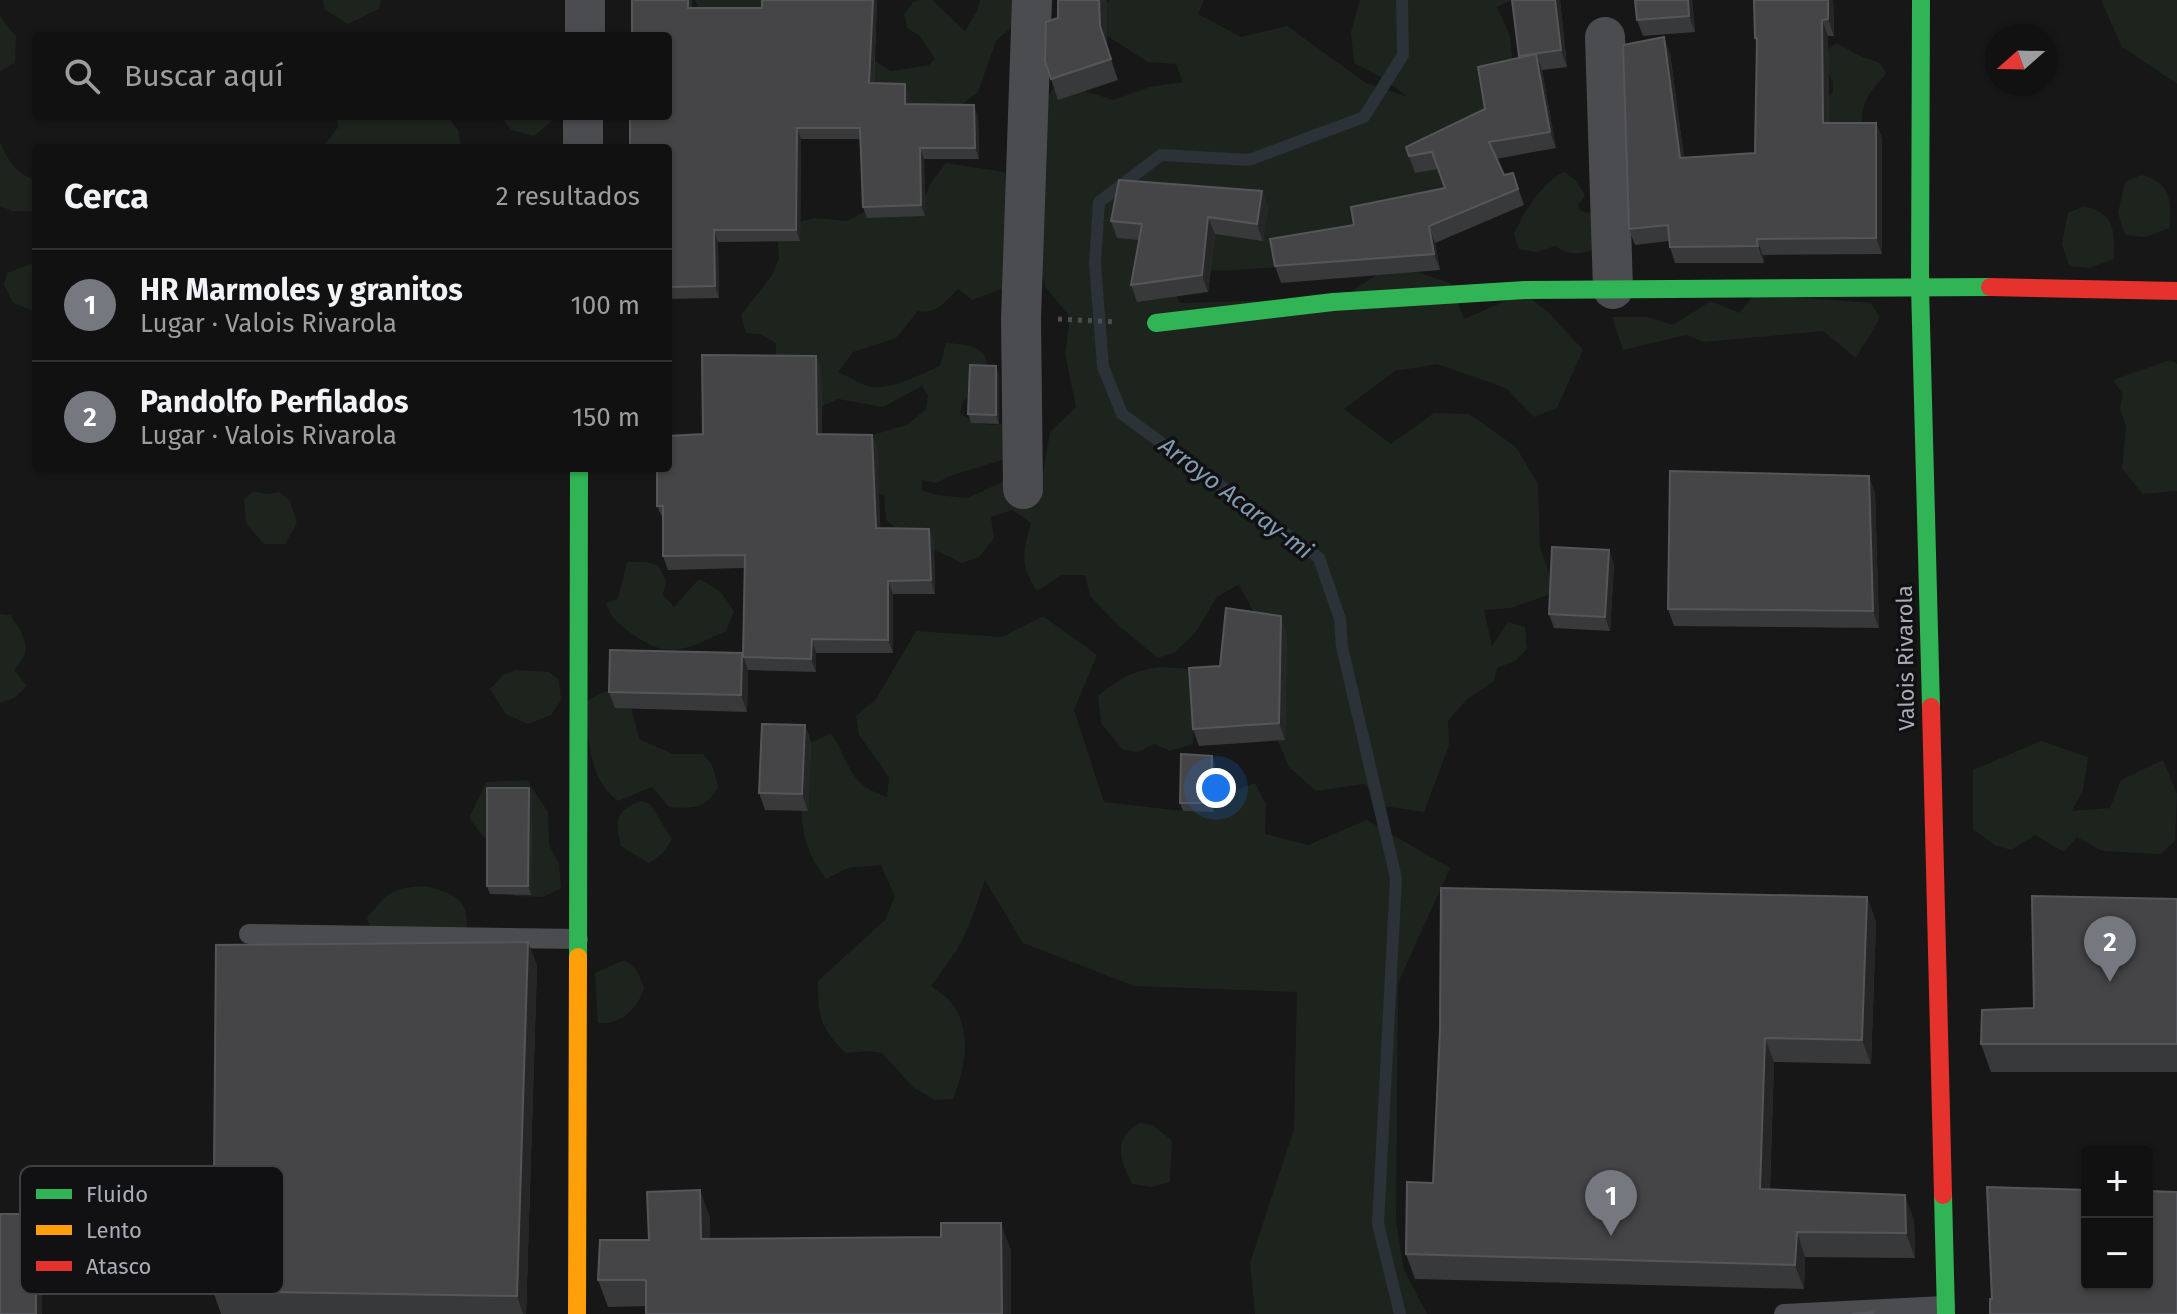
<!DOCTYPE html>
<html lang="es">
<head>
<meta charset="utf-8">
<style>
  body { margin:0; font-family:"Fira Sans",sans-serif; background:#1a1a1a; color:#f1f3f6 }
  .controls { position:absolute; right:24px; bottom:24px; display:grid; overflow:hidden; border-radius:8px; box-shadow:0 2px 6px #0004 }
  .controls button { width:72px; height:72px; display:grid; place-items:center; padding:0; border:0; border-bottom:2px solid #303131; background:#111; color:#f1f3f6; font:40px sans-serif }
  .compass { position:absolute; left:1985px; top:24px; width:72px; height:72px; border-radius:50%; background:#111; box-shadow:0 2px 6px #0004; rotate:250deg }
  .you { position:absolute; left:1216px; top:788px; width:28px; height:28px; margin:-20px; border:6px solid #fff; border-radius:50%; background:#1a73e8; box-shadow:0 0 0 12px #1a73e833 }
  .badge { display:grid; place-items:center; width:52px; height:52px; border-radius:50%; background:#76787f; color:#fff; font-size:26px; font-weight:700 }
  .pin { position:absolute; translate:-50% -66px; filter:drop-shadow(0 2px 4px #0008) }
  .pin::after { content:''; position:absolute; top:42px; width:28px; height:24px; background:inherit; clip-path:polygon(0 0,100% 0,50% 100%) }
  .list { margin:0; padding:0; list-style:none }
  h2 { display:flex; justify-content:space-between; align-items:center; height:104px; margin:0; padding:0 32px; font-size:34px }
  h2 small { font-size:26px; font-weight:400; color:#9c9d9f }
  .list li { display:grid; grid-template-columns:52px 1fr auto; gap:24px; align-items:center; box-sizing:border-box; height:112px; padding:0 32px; border-top:2px solid #303131 }
  .list b { display:block; font-size:30px; white-space:nowrap }
  .list p { margin:0; font-size:26px; white-space:nowrap; color:#9c9d9f }
  .list em { font-size:26px; font-style:normal; color:#9c9d9f }
  .icon { flex:none; width:44px; height:44px; fill:none; stroke:currentColor; stroke-width:2; stroke-linecap:round; stroke-linejoin:round }
  .map { position:relative; flex:none; width:2177px; height:1314px; overflow:hidden }
  .search { position:absolute; background:#111; box-shadow:0 2px 6px #0004; left:32px; top:32px; width:640px; height:88px; display:flex; align-items:center; gap:20px; box-sizing:border-box; padding:0 28px; border-radius:8px; color:#9c9d9f; font-size:30px }
  .panel { position:absolute; background:#111; box-shadow:0 2px 6px #0004; left:32px; top:144px; width:640px; height:328px; border-radius:8px }
  .map>svg:first-child { display:block }
  .green { fill:#1d241e }
  .lines { fill:none; stroke-linecap:round; stroke-linejoin:round }
  .stream { stroke:#2b3238; stroke-width:12 }
  .path { stroke:#4d4e51; stroke-width:5; stroke-dasharray:4 6; stroke-linecap:butt }
  .lane { stroke:#4b4c50; stroke-width:20 }
  .street { stroke:#4b4c50; stroke-width:40 }
  .fast { stroke:#30b455; stroke-width:18 }
  .slow { stroke:#ff9f0a; stroke-width:18 }
  .jam { stroke:#e5322d; stroke-width:18 }
  .wall { fill:#38393a }
  .shaded-wall { fill:#262627 }
  .building { fill:#454548; stroke:#545659; stroke-width:2 }
  .labels { text-anchor:middle; stroke-width:7; stroke-linejoin:round; paint-order:stroke }
  .street-label { font-size:22px; fill:#a9adb7; stroke:#111113 }
  .water-label { font-size:24px; font-style:italic; fill:#829bb0; stroke:#111113 }
  .key { fill:#111113; stroke:#3f4044; stroke-width:2 }
  .key-label { font-size:22px; fill:#a9adb7 }
</style>
</head>
<body>
<div class="map">
<svg width="2177" height="1314" viewBox="0 0 2177 1314">
  <rect width="100%" height="100%" fill="#171717"/>
  <!-- green -->
  <g class="green">
    <path d="M323 0H381L379 9 348 24 324 9Z"/>
    <path d="M695 0H763L759 10 702 13Z"/>
    <path d="M918 0H932L965 31 977 11 980 0H1030L1017 22 996 41 978 92 964 103 932 115 898 109 849 59 862 53 891 71 929 65 935 59 920 36 907 28 904 14 913 2Z"/>
    <path d="M1110 0H1204L1198 14 1241 37 1287 26 1366 83 1408 97 1382 78 1354 63 1351 32 1360 0H1512L1497 7 1510 36 1514 75 1449 171 1437 216 1307 265 1224 271 1159 266 1180 303 1342 298 1393 264 1450 283 1464 319 1524 293 1550 314 1583 350 1557 408 1534 417 1506 388 1437 364 1395 371 1344 409 1391 444 1434 413 1469 414 1516 447 1538 484 1540 548 1556 592 1511 608 1484 610 1492 646 1508 622 1525 627 1527 649 1515 661 1497 668 1494 681 1467 699 1448 721 1449 745 1424 812 1383 806 1364 784 1316 791 1289 767 1270 722 1262 656 1253 611 1239 584 1216 598 1196 632 1175 652 1158 658 1119 626 1090 596 1085 575H1061L1037 591C1019 564 1023 553 1031 523L1012 510 991 517 994 538 979 557 962 563 939 552 915 545 886 520 884 495 875 494 810 438 825 433 841 444 907 425 926 409 928 395 922 386 883 407 838 399 798 418 725 362 734 355 755 358H776V343L760 334 746 333 741 315 771 277 779 259 777 232 794 223 815 218 847 221 867 210 918 211 931 183 946 163 1004 172 1009 187 1012 285 972 300 958 289C946 301 936 315 918 311L896 338 853 352 838 372C848 376 862 386 873 387 892 389 922 374 940 366L946 343C983 345 994 352 983 389L963 401 960 413C974 425 993 428 1011 421L1015 456 949 476 937 483 922 480V490L936 495 968 498 1006 480 1041 485 1050 432 1076 407 1065 354 1070 317 1046 288 1038 261 1036 112 1054 88 1067 85 1113 100 1150 87 1183 82 1176 64 1148 62 1104 34V6Z"/>
    <path d="M2101 0H2177V84L2122 47Z"/>
    <path d="M0 16 16 37 15 63 0 71Z"/>
    <path d="M1836 43C1845 47 1852 52 1860 56 1872 62 1881 58 1886 74 1872 89 1861 101 1862 123L1848 132 1830 130 1823 99 1833 92V82L1820 56Z"/>
    <path d="M337 116H447L458 130 461 148H323L338 127Z"/>
    <path d="M500 116H553L552 121 534 136 511 130Z"/>
    <path d="M0 142C8 161 16 173 36 181V211H12L0 206Z"/>
    <path d="M1565 172 1576 181 1585 195 1578 206 1581 211 1590 213 1602 201 1593 250C1578 255 1568 255 1555 246L1537 252 1519 249 1514 234C1523 214 1543 180 1565 172Z"/>
    <path d="M2141 175C2172 183 2171 200 2170 228L2145 237 2125 235 2118 213 2125 182Z"/>
    <path d="M2084 206C2116 214 2114 230 2114 259L2089 268 2069 266 2062 244 2068 213Z"/>
    <path d="M33 263 36 266V308L34 311 13 303 4 284 7 273Z"/>
    <path d="M1755 294 1871 303 1880 318 1856 358 1823 331 1704 342 1686 335 1623 350 1612 317H1647L1673 325 1711 301 1739 313Z"/>
    <path d="M2170 360 2177 364V491L2143 494 2122 469 2126 427 2120 408 2123 394 2113 380Z"/>
    <path d="M254 491 266 494 279 492 290 501 297 523 285 544H264L246 523 244 499Z"/>
    <path d="M627 562H646L658 565 666 581 663 595 674 607 699 579 720 591 734 611 726 631C683 651 669 661 628 631 616 621 610 617 606 603L618 599Z"/>
    <path d="M0 614 11 615C24 638 35 649 14 670L27 686 14 698 0 703Z"/>
    <path d="M1043 616 1097 655 1074 710 1104 802 1183 811 1255 783 1266 804 1265 834 1308 845 1367 820 1450 868 1398 983 1396 1221 1404 1270 1427 1314H1255L1250 1263 1294 1129 1297 992 1134 986 1023 943 985 880 969 926 957 950 931 986C937 991 946 996 951 1002 973 1030 965 1070 953 1099L935 1100 914 1088 882 1053 869 1051 846 1053C821 1030 817 1014 818 981L885 920 895 897 881 865 848 868 826 879C791 835 802 794 810 743L831 733C852 765 846 783 887 797L889 777 859 735 856 716 876 699 916 631 1002 637Z"/>
    <path d="M1162 667 1206 670 1195 710 1193 744 1170 751 1154 744 1138 752 1122 749 1101 723 1098 696C1121 678 1132 670 1162 667Z"/>
    <path d="M515 670 549 672 559 680 561 700 551 715 528 724 506 714 490 689 503 675Z"/>
    <path d="M606 691H621L631 707 639 739 673 754H703L712 765 718 786C707 809 692 809 669 807L652 787 618 801C587 778 589 737 585 702Z"/>
    <path d="M2041 741 2088 757 2083 790 2072 811 2110 808 2121 780 2163 760 2177 794 2175 841 2161 854 2102 851 2077 837 2064 852 2035 835 2011 850 1995 845 1973 829V770Z"/>
    <path d="M527 780 548 812 549 845 559 864 561 888 543 897 515 896 502 877 492 841 483 837 469 818 486 782Z"/>
    <path d="M641 801 650 804 672 839 663 853 649 863 621 846C615 822 614 811 641 801Z"/>
    <path d="M426 886C456 894 471 901 466 934L374 945 367 918C389 891 391 888 426 886Z"/>
    <path d="M624 960 636 969 644 987C639 1008 621 1025 598 1023L595 973Z"/>
    <path d="M1139 1123 1153 1125 1172 1141 1170 1182 1151 1187 1132 1184C1120 1160 1112 1140 1139 1123Z"/>
  </g>
  <g class="lines">
    <!-- stream -->
    <path class="stream" d="M1400 1314 1378 1224 1396 878 1342 647 1340 619 1319 558 1122 414 1103 367 1095 263 1099 202 1161 155 1249 160 1364 117 1403 55 1402 0"/>
    <!-- path -->
    <path class="path" d="M1058 319 1116 322"/>
    <!-- lane -->
    <g class="lane">
      <path d="M249 934 578 939"/>
      <path d="M1784 1314 1945 1306"/>
    </g>
    <!-- street -->
    <g class="street">
      <path d="M585 36V0"/>
      <path d="M1605 37 1613 289"/>
      <path d="M583 148V116"/>
      <path d="M1023 489 1021 318 1032 0"/>
    </g>
    <!-- fast -->
    <g class="fast">
      <path d="M1921 0 1920 286 1931 707"/>
      <path d="M1156 323 1333 302 1525 290 1990 287"/>
      <path d="M578 957 579 468"/>
      <path d="M1943 1195 1946 1314"/>
    </g>
    <!-- slow -->
    <path class="slow" d="M577 1314 578 957"/>
    <!-- jam -->
    <g class="jam">
      <path d="M1990 287 2177 291"/>
      <path d="M1931 707 1943 1195"/>
    </g>
  </g>
  <!-- wall -->
  <g class="wall">
    <path d="M632 0H692V8H762L877 0 874 83 905 84 909 95V104L978 116 979 159H924L925 216 867 218 863 207 860 139H801L800 241 718 242 719 298 668 299V231H670L668 148Z"/>
    <path d="M1058 0H1107V47L1118 80 1058 100 1045 61 1058 18Z"/>
    <path d="M1512 0H1560L1567 67 1542 70 1556 148 1496 159 1504 175 1513 173 1524 205 1435 243 1440 270 1281 283 1275 266 1354 225 1445 188 1438 169 1415 173 1406 147 1485 109 1520 57Z"/>
    <path d="M1635 0H1692L1695 32 1643 36 1637 20Z"/>
    <path d="M1754 0H1833L1834 36H1828L1829 123H1876L1882 139V254L1763 255 1764 263H1675L1670 247 1669 241 1635 245 1629 229 1670 53 1684 158 1755 153 1757 44 1755 38Z"/>
    <path d="M1262 191 1268 208 1263 241 1215 234 1208 292 1137 302 1131 285 1140 240 1117 238 1111 221Z"/>
    <path d="M816 356 821 369 822 434 872 435 877 448 880 528 929 529 934 542 935 594H893V653H816V672L748 670 747 712 615 708 609 692 742 653 743 657 745 568 668 570 663 556V519L657 506 703 434Z"/>
    <path d="M996 366 999 375V424L971 423 968 414Z"/>
    <path d="M1875 492 1879 628 1674 626 1668 609Z"/>
    <path d="M1614 564 1610 631 1554 628 1549 614Z"/>
    <path d="M1287 633 1285 740 1199 746 1193 729 1220 666Z"/>
    <path d="M805 725 811 742 808 811 765 810 759 793Z"/>
    <path d="M1212 756 1215 764 1214 812 1183 811 1180 803Z"/>
    <path d="M529 788 532 797 531 895 490 894 487 886Z"/>
    <path d="M1867 897 1876 922 1871 1064 1774 1062 1770 1189 1914 1220 1915 1258 1805 1257 1804 1289 1415 1279 1406 1254 1433 1183Z"/>
    <path d="M2177 899V1072H1991L1981 1044 2034 1008Z"/>
    <path d="M528 942 537 966 526 1314H221L213 1291Z"/>
    <path d="M710 1217V1239L1011 1250V1314H646V1306L608 1307 598 1280 649 1240Z"/>
  </g>
  <!-- shaded-wall -->
  <g class="shaded-wall">
    <path d="M688 0H692V20L688 8Z"/>
    <path d="M873 0H877L873 94 869 83Z"/>
    <path d="M1099 0H1107V47L1118 80 1100 26Z"/>
    <path d="M1555 0H1560L1567 67 1561 50Z"/>
    <path d="M1688 0H1692L1695 32 1689 16Z"/>
    <path d="M1828 0H1833L1834 36 1828 19Z"/>
    <path d="M1822 20 1828 36 1829 139 1823 123Z"/>
    <path d="M1664 37 1670 53 1686 174 1680 158Z"/>
    <path d="M1536 54 1542 70 1556 148 1550 132Z"/>
    <path d="M905 84 909 95V115L905 104Z"/>
    <path d="M974 105 978 116 979 159 975 148Z"/>
    <path d="M1876 123 1882 139V254L1876 238Z"/>
    <path d="M797 128 801 139 800 241 796 230Z"/>
    <path d="M920 148 924 159 925 216 921 205Z"/>
    <path d="M1262 191 1268 208 1263 241 1257 224Z"/>
    <path d="M1208 217 1215 234 1208 292 1202 275Z"/>
    <path d="M1429 226 1435 243 1440 270 1434 254Z"/>
    <path d="M714 230 718 242 719 298 715 286Z"/>
    <path d="M1757 239 1763 255 1764 263 1758 246Z"/>
    <path d="M816 356 821 369 822 448 817 434Z"/>
    <path d="M996 366 999 375V424L996 415Z"/>
    <path d="M872 435 877 448 881 541 876 528Z"/>
    <path d="M1869 476 1875 492 1879 628 1873 611Z"/>
    <path d="M929 529 934 542 935 594 931 580Z"/>
    <path d="M1609 550 1614 564 1610 631 1605 617Z"/>
    <path d="M888 581 893 594V653L888 640Z"/>
    <path d="M1281 616 1287 633 1285 740 1279 723Z"/>
    <path d="M812 639 816 653V672L811 659Z"/>
    <path d="M742 653 748 670 747 712 741 695Z"/>
    <path d="M805 725 811 742 808 811 802 794Z"/>
    <path d="M1212 756 1215 764 1214 812 1211 803Z"/>
    <path d="M529 788 532 797 531 895 528 886Z"/>
    <path d="M1867 897 1876 922 1871 1064 1862 1040Z"/>
    <path d="M528 942 537 966 526 1314H523L517 1296Z"/>
    <path d="M1765 1038 1774 1062 1769 1213 1760 1189Z"/>
    <path d="M700 1190 710 1217 711 1266 701 1239Z"/>
    <path d="M1905 1195 1914 1220 1915 1258 1906 1233Z"/>
    <path d="M35 1214 41 1230 42 1314H36Z"/>
    <path d="M1001 1223 1011 1250V1314H1002Z"/>
    <path d="M1797 1232 1805 1257 1804 1289 1795 1265Z"/>
  </g>
  <!-- building -->
  <g class="building">
    <path d="M632 0H688V8H762V0H873L869 83 905 84V104L974 105 975 148H920L921 205 863 207 860 128H797L796 230H714L715 286 668 287V231H670L668 148H630V116H668V36H632Z"/>
    <path d="M1058 0H1099L1100 26 1111 59 1051 79 1045 61 1046 22 1058 18Z"/>
    <path d="M1512 0H1555L1561 50 1519 56Z"/>
    <path d="M1635 0H1688L1689 16 1637 20Z"/>
    <path d="M1754 0H1828V19L1822 20 1823 123H1876V238L1757 239 1758 246 1670 247 1668 225 1629 229 1623 45 1664 37 1680 158 1755 153 1757 38H1755Z"/>
    <path d="M1536 54 1550 132 1489 142 1504 175 1513 173 1518 189 1429 226 1434 254 1275 266 1270 239 1354 225 1351 207 1445 188 1432 152 1409 156 1406 147 1485 109 1478 67Z"/>
    <path d="M1119 180 1262 191 1257 224 1208 217 1202 275 1131 285 1142 224 1111 221Z"/>
    <path d="M702 355 816 356 817 434 872 435 876 528 929 529 931 580 888 581V640L812 639 811 659 743 657 745 555 663 556V506H657V468H668V436L703 434Z"/>
    <path d="M970 365 996 366V415L968 414Z"/>
    <path d="M1670 471 1869 476 1873 611 1668 609Z"/>
    <path d="M1552 547 1609 550 1605 617 1549 614Z"/>
    <path d="M1226 608 1281 616 1279 723 1193 729 1189 668 1220 666Z"/>
    <path d="M610 650 742 653 741 695 609 692Z"/>
    <path d="M762 724 805 725 802 794 759 793Z"/>
    <path d="M1181 754 1212 756 1211 803H1180Z"/>
    <path d="M487 788H529L528 886H487Z"/>
    <path d="M1441 888 1867 897 1862 1040 1765 1038 1760 1189 1905 1195 1906 1233 1797 1232 1795 1265 1406 1254 1407 1182 1433 1183 1440 1030Z"/>
    <path d="M2032 896 2177 899V1044H1981L1982 1010 2034 1008Z"/>
    <path d="M528 942 517 1296 213 1291 216 945Z"/>
    <path d="M1987 1187 2087 1190V1284H2147V1191L2177 1192V1314H1990V1299H1992Z"/>
    <path d="M700 1190 701 1239 941 1237V1223H1001L1002 1314H646V1280H598L600 1240H649L647 1192Z"/>
    <path d="M0 1214H35L36 1314H0Z"/>
    <path d="M1873 1312V1314H1852Z"/>
  </g>
  <g class="labels">
    <!-- street labels -->
    <g class="street-label">
      <text transform="translate(1905 658) rotate(-91)" y="8">Valois Rivarola</text>
    </g>
    <!-- water labels -->
    <g class="water-label">
      <text transform="translate(1236 498) rotate(37)" y="8">Arroyo Acaray-mi</text>
    </g>
  </g>
  <!-- legend -->
  <rect x="20" y="1166" width="264" height="128" rx="12" class="key"/>
  <rect x="36" y="1189" width="36" height="10" fill="#30b455"/>
  <rect x="36" y="1225" width="36" height="10" fill="#ff9f0a"/>
  <rect x="36" y="1261" width="36" height="10" fill="#e5322d"/>
  <g class="key-label">
    <text x="86" y="1202">Fluido</text>
    <text x="86" y="1238">Lento</text>
    <text x="86" y="1274">Atasco</text>
  </g>
</svg>
<div class="controls">
<button>+</button>
<button>−</button>
</div>
<svg class="compass" viewBox="-18 -18 36 36"><path d="M0-13l5 13h-10z" fill="#e53935"/><path d="M0 13l5-13h-10z" fill="#9c9d9f"/></svg>
<div class="you"></div>
<div class="pin badge" style="left:1611px;top:1236px">1</div>
<div class="pin badge" style="left:2110px;top:982px">2</div>
<div class="search"><svg class="icon" aria-label="search" viewBox="0 0 24 24"><circle cx="10" cy="10" r="6"/><path d="M15 15l6 6"/></svg>Buscar aquí</div>
<section class="panel">
<h2>Cerca<small>2 resultados</small></h2>
<ul class="list">
<li><span class="badge">1</span><div><b>HR Marmoles y granitos</b><p>Lugar · Valois Rivarola</p></div><em>100 m</em></li>
<li><span class="badge">2</span><div><b>Pandolfo Perfilados</b><p>Lugar · Valois Rivarola</p></div><em>150 m</em></li>
</ul>
</section>
</div>
</body>
</html>
